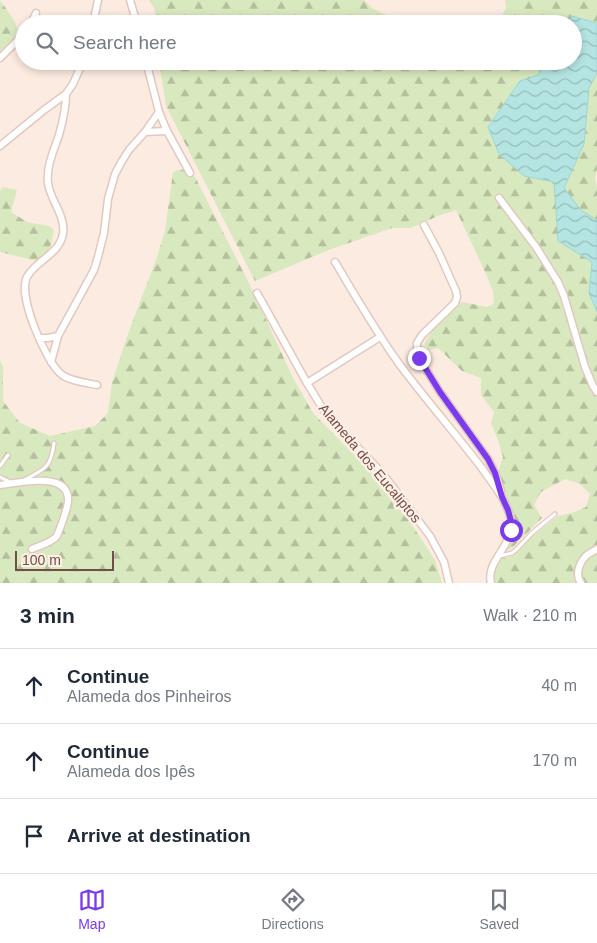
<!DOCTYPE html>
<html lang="en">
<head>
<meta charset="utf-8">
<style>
  body { margin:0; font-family:Arial,sans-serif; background:#f2f2f3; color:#1f2937 }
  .scale { position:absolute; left:15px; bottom:12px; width:99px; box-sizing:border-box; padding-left:5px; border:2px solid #734e48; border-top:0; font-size:14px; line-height:18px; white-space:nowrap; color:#734e48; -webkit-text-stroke:4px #fff0e6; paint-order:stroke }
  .stop { position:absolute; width:15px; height:15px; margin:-11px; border:4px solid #7c3aed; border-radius:50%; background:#fff }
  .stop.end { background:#7c3aed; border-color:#fff; box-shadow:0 1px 5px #0008 }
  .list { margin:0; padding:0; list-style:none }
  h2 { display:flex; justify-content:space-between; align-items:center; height:65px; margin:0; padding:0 20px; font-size:21px }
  h2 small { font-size:16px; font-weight:400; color:#747a83 }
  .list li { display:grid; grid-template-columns:32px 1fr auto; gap:15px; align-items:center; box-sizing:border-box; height:75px; padding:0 20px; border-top:1px solid #e0e1e3 }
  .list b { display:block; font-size:19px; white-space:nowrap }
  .list p { margin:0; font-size:16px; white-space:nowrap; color:#747a83 }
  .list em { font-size:16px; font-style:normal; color:#747a83 }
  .icon { flex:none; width:28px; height:28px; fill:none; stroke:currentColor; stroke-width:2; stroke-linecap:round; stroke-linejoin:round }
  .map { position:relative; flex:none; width:597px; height:583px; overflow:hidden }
  .search { position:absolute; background:#fff; box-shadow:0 2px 8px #0003; left:15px; right:15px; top:15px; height:55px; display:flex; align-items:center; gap:12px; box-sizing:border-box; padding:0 18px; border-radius:28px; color:#747a83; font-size:19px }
  .sheet { height:290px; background:#fff }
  nav { display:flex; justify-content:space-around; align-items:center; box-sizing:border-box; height:70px; border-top:1px solid #e0e1e3; background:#fff; font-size:14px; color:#747a83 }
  nav a { display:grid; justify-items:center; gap:2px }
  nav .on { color:#7c3aed }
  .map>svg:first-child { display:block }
  .forest { fill:url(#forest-firs) }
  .water { fill:url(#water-waves); stroke:#9bd7d4 }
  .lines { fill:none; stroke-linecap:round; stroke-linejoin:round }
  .service-casing { stroke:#e2c8bf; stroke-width:5.5 }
  .minor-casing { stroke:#e2c8bf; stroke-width:9 }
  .service { stroke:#fff; stroke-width:3 }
  .minor { stroke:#fff; stroke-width:6 }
  .route { stroke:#7c3aed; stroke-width:6 }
  .labels { text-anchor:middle; stroke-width:5; stroke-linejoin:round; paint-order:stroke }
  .street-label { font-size:14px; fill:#734e48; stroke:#fff0e6 }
</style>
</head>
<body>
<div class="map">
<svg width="597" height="583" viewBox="0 0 597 583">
  <defs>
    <pattern id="forest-firs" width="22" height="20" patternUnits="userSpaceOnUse" patternTransform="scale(1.25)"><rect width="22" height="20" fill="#d9e9bf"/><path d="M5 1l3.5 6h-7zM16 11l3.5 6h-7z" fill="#b4bf9d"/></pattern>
    <pattern id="water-waves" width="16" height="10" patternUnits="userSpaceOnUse" patternTransform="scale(1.25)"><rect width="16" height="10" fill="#b5e5e2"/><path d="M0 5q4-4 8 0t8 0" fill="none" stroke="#98bcb9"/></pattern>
  </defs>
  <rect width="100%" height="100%" fill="#fcebe0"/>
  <!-- forest -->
  <g class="forest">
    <path d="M0 0 14 20 19 32 14 41 0 54Z"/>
    <path d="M149 0H364L372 8 405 24H156L155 10Z"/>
    <path d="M505 0H597V169L595 178 597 187V583H495L492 579 494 571 500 559 510 557 534 535 558 516 572 513 586 507 590 494 580 484 565 479 541 492 534 505 542 518 512 548 504 552 513 532 498 472 503 457 498 440 491 423 494 412 481 395V378L462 371 438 348 429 350 424 344 433 329 462 302 487 307 494 304 493 292 487 276 456 210 438 216 411 228H392L326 251 255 281 166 106 159 61H573V24H497L506 8Z"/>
    <path d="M181 169 195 177 253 291 292 376 313 413 379 480 412 525 435 560 442 583H0V360L3 367V401L20 423 50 436 95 426 108 413 112 382 129 331 157 257 165 231 173 172Z"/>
    <path d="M3 187 17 190 11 212 27 222 49 226 54 230 50 248 37 261 0 252V191Z"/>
  </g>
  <!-- water -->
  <path class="water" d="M572 16 597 23V73L589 88 584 144 564 188 581 210 597 220V312L589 293 592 262 558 241 554 182 524 176 499 154 488 127 520 81 538 75 547 61H573V24H568Z"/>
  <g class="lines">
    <!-- service casing -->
    <g class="service-casing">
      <g id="service">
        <path d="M0 466 8 455"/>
        <path d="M0 477 8 481 10 483"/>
        <path d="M24 480C45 469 51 468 54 443"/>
        <path d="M500 556 512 553 517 549 532 533 555 514"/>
      </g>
    </g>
    <!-- minor casing -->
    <g class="minor-casing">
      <g id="minor">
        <path d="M130 0 137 24"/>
        <path d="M31 24 36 13"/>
        <path d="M93 24 98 0"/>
        <path d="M0 58 24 34"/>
        <path d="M146 61 159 112 167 131 190 173"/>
        <path d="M66 94C66 108 63 121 59 135 54 150 46 167 48 183 50 200 66 216 63 234 59 255 36 260 27 277 17 295 46 362 61 374 69 381 87 383 97 385"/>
        <path d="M145 132 167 131"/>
        <path d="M0 146 44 110 66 94 73 84 83 61"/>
        <path d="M499 198 536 247 558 282 564 296 585 367 593 386 597 392"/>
        <path d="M424 225 439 253 456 291 457 297 455 303 422 335 417 343V349L419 358 440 392 488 459 495 473 501 491"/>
        <path d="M335 262C356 297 376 332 400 365 426 400 455 433 481 467 492 483 507 500 511 520 515 545 485 561 491 583"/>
        <path d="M257 293 307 383 326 414 383 474 430 536 444 562 449 583"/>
        <path d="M39 338H48L58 336"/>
        <path d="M51 362 58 336 94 270 98 257 104 233 108 199 115 174 122 161 129 150 145 132 159 112"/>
        <path d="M307 383 380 337"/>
        <path d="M0 485C17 483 70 470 68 501 67 512 61 525 57 536 51 543 41 545 32 549"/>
        <path d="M581 583C575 575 579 563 586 556 589 553 594 551 597 549"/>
      </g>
    </g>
    <!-- service -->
    <use href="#service" class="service"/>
    <!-- minor -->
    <use href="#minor" class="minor"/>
  </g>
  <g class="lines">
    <!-- route -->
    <path class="route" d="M419 358 440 392 488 459 495 473 502 497 508 510 511 521V530"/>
  </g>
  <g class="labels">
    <!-- street labels -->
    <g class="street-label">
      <text transform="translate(370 463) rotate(50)" y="5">Alameda dos Eucaliptos</text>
    </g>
  </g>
</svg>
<div class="scale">100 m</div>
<div class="stop" style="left:511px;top:530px"></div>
<div class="stop end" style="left:419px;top:358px"></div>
<div class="search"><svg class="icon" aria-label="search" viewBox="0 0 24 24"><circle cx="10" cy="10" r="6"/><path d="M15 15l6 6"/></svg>Search here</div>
</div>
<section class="sheet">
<h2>3 min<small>Walk · 210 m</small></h2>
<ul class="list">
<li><svg class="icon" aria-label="ahead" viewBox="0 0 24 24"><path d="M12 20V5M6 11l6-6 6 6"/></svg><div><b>Continue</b><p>Alameda dos Pinheiros</p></div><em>40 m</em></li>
<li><svg class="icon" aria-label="ahead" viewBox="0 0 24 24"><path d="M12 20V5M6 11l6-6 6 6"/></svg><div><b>Continue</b><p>Alameda dos Ipês</p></div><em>170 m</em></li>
<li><svg class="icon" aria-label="arrive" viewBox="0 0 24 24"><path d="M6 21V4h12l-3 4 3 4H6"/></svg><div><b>Arrive at destination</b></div></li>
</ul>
</section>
<nav>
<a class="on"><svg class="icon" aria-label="map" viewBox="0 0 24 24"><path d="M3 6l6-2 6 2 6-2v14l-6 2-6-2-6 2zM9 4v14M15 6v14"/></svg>Map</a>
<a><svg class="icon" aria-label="directions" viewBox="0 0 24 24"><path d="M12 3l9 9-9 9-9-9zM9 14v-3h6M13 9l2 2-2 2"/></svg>Directions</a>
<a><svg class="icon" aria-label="saved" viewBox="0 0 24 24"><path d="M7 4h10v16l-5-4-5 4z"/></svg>Saved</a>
</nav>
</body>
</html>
